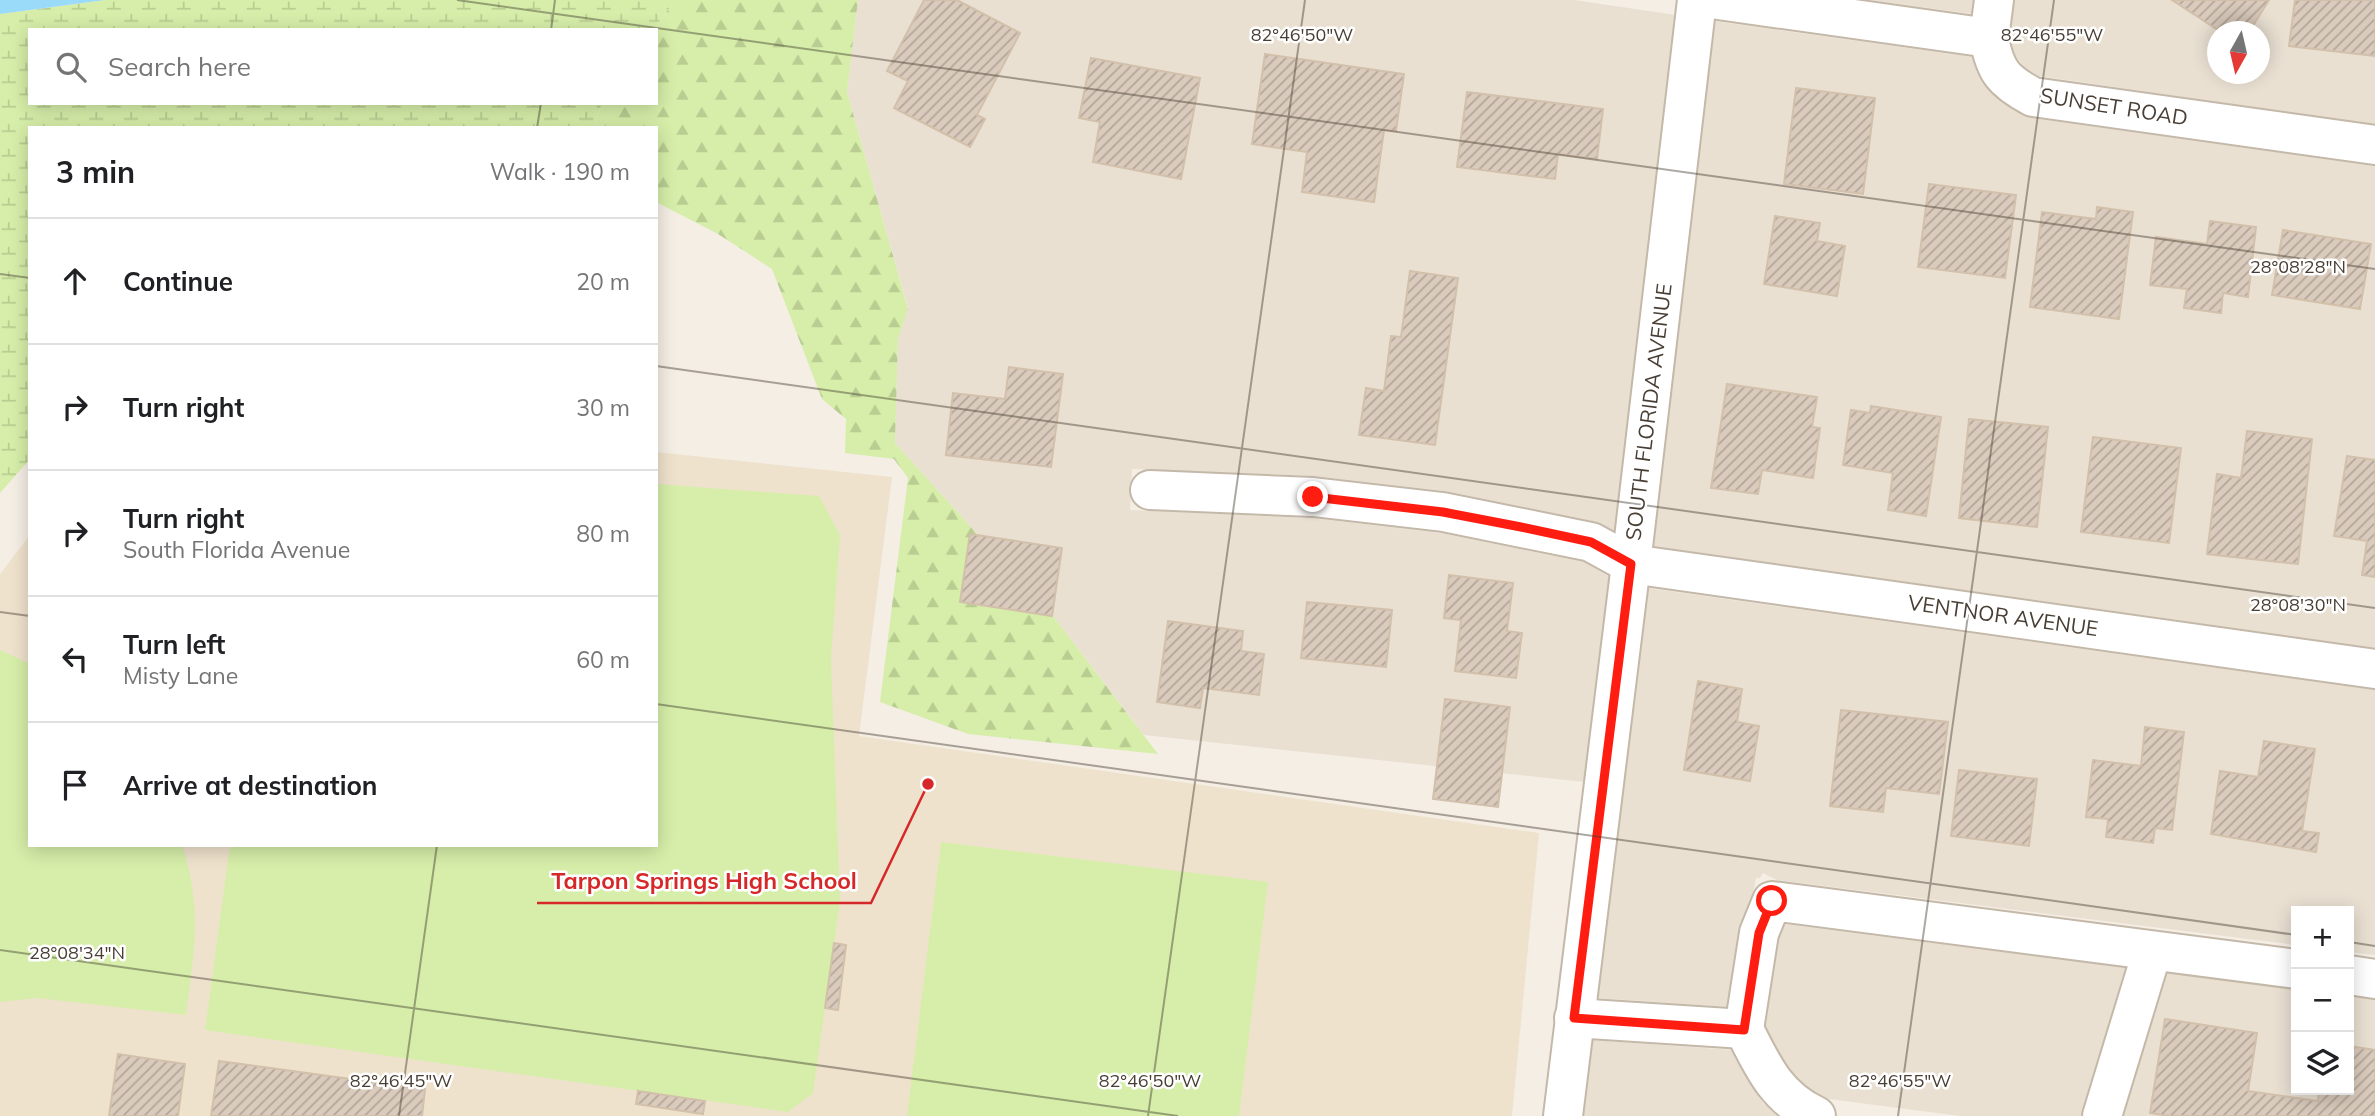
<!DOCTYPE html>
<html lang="en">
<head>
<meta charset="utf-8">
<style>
  body { margin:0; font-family:Mulish,sans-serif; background:#f2f2f2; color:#202124 }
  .controls { position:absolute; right:21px; bottom:21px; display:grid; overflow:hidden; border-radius:0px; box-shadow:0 4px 18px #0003 }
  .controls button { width:63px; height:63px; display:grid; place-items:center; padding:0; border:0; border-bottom:2px solid #e0e0e0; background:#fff; color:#202124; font:35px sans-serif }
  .compass { position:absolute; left:2207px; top:21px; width:63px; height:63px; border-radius:50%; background:#fff; box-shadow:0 4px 18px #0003; rotate:188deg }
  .stop { position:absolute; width:21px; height:21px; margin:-16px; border:5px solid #ff1d11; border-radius:50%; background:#fff }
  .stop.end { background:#ff1d11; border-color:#fff; box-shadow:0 2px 7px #0008 }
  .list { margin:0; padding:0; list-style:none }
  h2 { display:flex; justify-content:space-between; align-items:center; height:91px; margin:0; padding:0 28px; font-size:30px }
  h2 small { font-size:23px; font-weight:400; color:#757577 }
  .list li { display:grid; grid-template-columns:46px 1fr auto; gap:21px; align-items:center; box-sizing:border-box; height:126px; padding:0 28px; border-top:2px solid #e0e0e0 }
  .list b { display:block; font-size:26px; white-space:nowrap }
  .list p { margin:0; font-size:23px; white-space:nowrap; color:#757577 }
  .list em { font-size:23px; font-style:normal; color:#757577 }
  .icon { flex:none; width:38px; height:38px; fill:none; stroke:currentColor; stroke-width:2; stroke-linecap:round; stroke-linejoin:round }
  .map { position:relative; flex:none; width:2375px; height:1116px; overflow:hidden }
  .search { position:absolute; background:#fff; box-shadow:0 4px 18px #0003; left:28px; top:28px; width:630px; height:77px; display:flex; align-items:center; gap:18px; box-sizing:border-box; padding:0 24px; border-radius:0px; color:#757577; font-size:26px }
  .panel { position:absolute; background:#fff; box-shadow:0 4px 18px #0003; left:28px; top:126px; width:630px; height:721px; border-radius:0px }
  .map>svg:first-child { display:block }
  .residential { fill:#e9e0d2; fill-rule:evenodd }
  .education { fill:#efe2cd }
  .forest { fill:url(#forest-firs) }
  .wetland { fill:url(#wetland-marsh) }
  .garden { fill:#d6eea9 }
  .water { fill:#9adbf9 }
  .building { fill:url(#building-hatch); stroke:#d3c0ab; stroke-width:2 }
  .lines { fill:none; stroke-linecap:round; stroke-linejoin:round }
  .minor-casing { stroke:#c4b8a9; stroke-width:42 }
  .tertiary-casing { stroke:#c4b8a9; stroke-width:42 }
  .minor { stroke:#fff; stroke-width:38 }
  .tertiary { stroke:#fff; stroke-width:38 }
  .route { stroke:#ff1d11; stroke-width:9 }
  .ticks { fill:none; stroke:#483e34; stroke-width:2; stroke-opacity:0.45 }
  .labels { text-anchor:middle; stroke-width:5; stroke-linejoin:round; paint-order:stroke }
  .street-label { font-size:21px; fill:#483e34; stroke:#fff }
  .ticks-label { font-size:18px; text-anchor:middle; fill:#483e34; stroke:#fff; stroke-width:5; stroke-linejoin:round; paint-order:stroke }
  .leader { fill:none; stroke:#d62828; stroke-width:2.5 }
  .callout-dot { fill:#d62828; stroke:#fff; stroke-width:2.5 }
  .callout-label { font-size:23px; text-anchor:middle; font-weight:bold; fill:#d62828; stroke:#fff; stroke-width:5; stroke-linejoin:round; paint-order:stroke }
</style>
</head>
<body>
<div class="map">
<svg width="2375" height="1116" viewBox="0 0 2375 1116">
  <defs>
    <pattern id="forest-firs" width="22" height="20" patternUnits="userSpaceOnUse" patternTransform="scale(1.75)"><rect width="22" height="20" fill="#d6eea9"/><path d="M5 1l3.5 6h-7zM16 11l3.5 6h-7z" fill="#b9cd92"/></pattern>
    <pattern id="wetland-marsh" width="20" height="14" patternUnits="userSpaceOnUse" patternTransform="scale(1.75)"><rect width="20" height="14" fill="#d6eea9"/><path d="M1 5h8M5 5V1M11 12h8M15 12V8" fill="none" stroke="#b9cd92"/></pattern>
    <pattern id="building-hatch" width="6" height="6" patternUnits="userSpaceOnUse" patternTransform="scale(1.75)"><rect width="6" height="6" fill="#dacbbc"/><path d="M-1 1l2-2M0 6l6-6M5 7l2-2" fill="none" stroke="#b3a69a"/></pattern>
  </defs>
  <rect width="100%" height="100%" fill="#f5eee5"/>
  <!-- residential -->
  <g class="residential">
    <path d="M858 0H1574L1676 15 1616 532 1596 522 1445 491 1314 476 1132 469 1130 510 1311 518 1440 533 1584 562 1610 577 1585 782 1144 735 1038 596 990 548 895 443 898 339 908 308 847 92Z"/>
    <path d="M1870 0H1975L1973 14Z"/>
    <path d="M2012 0H2375V125L2039 76 2026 69 2011 51 2008 36ZM2218 32H2260V74H2218Z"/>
    <path d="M1713 21 1973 57 1977 72 1996 97 2015 111 2039 119 2375 166V648L1652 546Z"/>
    <path d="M1647 588 2375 690V955L2349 952V911H2296V945L1777 880 1763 873 1760 878H1756L1729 1007 1596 998Z"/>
    <path d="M1783 924 2296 989V1090H2349V995L2375 999V1116H1960L1829 1099 1809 1090 1789 1072 1764 1025 1777 939Z"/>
    <path d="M1591 1040 1733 1050 1748 1080 1763 1103 1778 1116H1582Z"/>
  </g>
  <!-- education -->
  <path class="education" d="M656 452 892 477 859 736 1539 833 1512 1116H0V574L30 535V845H656Z"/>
  <!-- forest -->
  <path class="forest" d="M675 0H858L847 92 908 309 898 339 895 443 990 548 1038 596 1158 754 968 734 880 702 908 478 894 459 845 453 846 419 822 399 772 269 718 234 656 202V128H593L602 103H656V30H653Z"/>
  <!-- wetland -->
  <path class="wetland" d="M105 0H675L653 30H30V103H602L593 128H30V459L0 493V14Z"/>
  <!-- garden -->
  <g class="garden">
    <path d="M656 484 819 496 840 535 831 659 840 901 813 1093 788 1112 205 1030 230 845H656Z"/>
    <path d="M0 650 30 664V845H182C203 909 194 951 186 1015L38 998 0 1002Z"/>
    <path d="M941 842 1268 882 1239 1116H907Z"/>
  </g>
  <!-- water -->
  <path class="water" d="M0 0H105L0 14Z"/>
  <!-- building -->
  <g class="building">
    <path d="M924 0H957L1020 33 977 115 985 119 970 147 894 108 908 81 887 71Z"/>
    <path d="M2172 0H2269L2249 32H2221Z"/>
    <path d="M2295 0H2375V56L2289 46Z"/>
    <path d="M1265 54 1404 74 1396 131 1384 130 1374 202 1302 192 1307 152 1252 144Z"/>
    <path d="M1091 58 1200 78 1181 179 1093 162 1100 122 1079 118Z"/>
    <path d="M1796 88 1875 98 1863 194 1784 184Z"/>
    <path d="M1467 92 1603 109 1597 159 1558 154 1555 179 1457 167Z"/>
    <path d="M1929 184 2016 195 2005 278 1918 267Z"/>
    <path d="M2097 207 2133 212 2119 319 2030 307 2042 212 2096 219Z"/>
    <path d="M1775 216 1820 223 1817 241 1845 246 1837 296 1764 284Z"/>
    <path d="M2210 221 2256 227 2248 297 2223 293 2221 313 2184 308 2187 289 2150 285 2156 237 2207 244Z"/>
    <path d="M2283 230 2371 244 2360 309 2272 295Z"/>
    <path d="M1410 271 1458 278 1435 445 1359 435 1366 388 1384 391 1391 336 1401 337Z"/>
    <path d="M1009 367 1063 374 1051 467 946 455 953 393 1005 399Z"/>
    <path d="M1727 384 1817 397 1812 427 1820 428 1813 478 1762 470 1758 494 1711 488Z"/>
    <path d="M1871 406 1941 417 1926 516 1888 510 1893 473 1843 465 1851 410 1870 413Z"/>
    <path d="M1969 419 2048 427 2037 527 1959 518Z"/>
    <path d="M2247 431 2312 439 2298 564 2207 554 2217 474 2241 478Z"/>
    <path d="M2093 437 2181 448 2169 543 2081 532Z"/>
    <path d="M2347 456 2375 460V577L2362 575 2367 541 2334 536Z"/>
    <path d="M970 534 1062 548 1052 616 960 602Z"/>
    <path d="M1449 575 1513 583 1507 631 1522 633 1516 678 1455 671 1461 620 1444 618Z"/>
    <path d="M1307 602 1392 610 1386 667 1301 658Z"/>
    <path d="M1168 621 1243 631 1241 651 1264 654 1259 695 1203 688 1200 708 1157 702Z"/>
    <path d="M1698 681 1742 689 1737 722 1759 726 1750 781 1684 770Z"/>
    <path d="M1445 699 1510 707 1498 807 1433 799Z"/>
    <path d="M1841 710 1948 722 1939 794 1886 788 1883 812 1830 806Z"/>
    <path d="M2145 727 2184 732 2172 830 2155 828 2153 843 2106 837 2108 819 2086 817 2093 760 2141 766Z"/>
    <path d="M2264 741 2315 749 2302 831 2319 833 2316 852 2211 834 2220 771 2258 777Z"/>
    <path d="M1959 770 2037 779 2029 846 1951 836Z"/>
    <path d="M834 943 846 945 838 1010 825 1008Z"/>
    <path d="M2165 1019 2257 1033 2248 1091 2318 1101 2319 1090H2349V1046L2375 1050V1116H2168L2150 1113Z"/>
    <path d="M118 1054 185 1064 178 1116H109Z"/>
    <path d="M219 1061 425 1089 422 1116H211Z"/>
    <path d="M638 1091 705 1101 703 1114 636 1104Z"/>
  </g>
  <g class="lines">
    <!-- minor casing -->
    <g class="minor-casing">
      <g id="minor">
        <path d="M1718 0 1989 38C1995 71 2003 81 2033 97L2375 145"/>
        <path d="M1989 38 1994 0"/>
        <path d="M1150 490 1313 497 1443 512 1591 542 1631 564 2375 669"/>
        <path d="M2349 975 2375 979"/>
        <path d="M1574 1018 1744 1029 1759 933 1772 901 2296 969"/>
        <path d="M1744 1029C1763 1067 1776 1097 1816 1116"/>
        <path d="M2102 1116 2152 952"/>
      </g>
    </g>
    <!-- tertiary casing -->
    <g class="tertiary-casing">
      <path id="tertiary" d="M1563 1116 1631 564 1697 0"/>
    </g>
    <!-- minor -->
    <use href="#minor" class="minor"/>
    <!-- tertiary -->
    <use href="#tertiary" class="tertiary"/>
  </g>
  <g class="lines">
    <!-- route -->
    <path class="route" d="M1313 497 1443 512 1521 527 1591 542 1631 564 1574 1018 1744 1030 1759 933 1772 901"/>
  </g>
  <!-- ticks -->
  <path class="ticks" d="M457 0 2375 269M551 30 555 0M537 128 541 103M0 274 30 278M656 366 2375 608M0 612 30 616M656 704 2296 935M2349 942 2375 946M0 950 1178 1116M399 1116 437 845M1148 1116 1305 0M1898 1116 2054 0"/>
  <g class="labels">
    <!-- street labels -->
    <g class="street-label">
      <text transform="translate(2114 107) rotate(9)" y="7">SUNSET ROAD</text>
      <text transform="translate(1649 412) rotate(-83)" y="7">SOUTH FLORIDA AVENUE</text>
      <text transform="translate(2003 616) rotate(8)" y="7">VENTNOR AVENUE</text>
    </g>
  </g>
  <g class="ticks-label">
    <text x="1302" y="41">82°46'50"W</text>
    <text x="2052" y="41">82°46'55"W</text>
    <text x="2298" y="273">28°08'28"N</text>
    <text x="2298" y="611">28°08'30"N</text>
    <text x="77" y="959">28°08'34"N</text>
    <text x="401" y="1087">82°46'45"W</text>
    <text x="1150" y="1087">82°46'50"W</text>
    <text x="1900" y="1087">82°46'55"W</text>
  </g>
  <!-- callouts -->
  <path class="leader" d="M928 784L871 903H537"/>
  <circle class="callout-dot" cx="928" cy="784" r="7"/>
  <g class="callout-label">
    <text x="704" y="889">Tarpon Springs High School</text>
  </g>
</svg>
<div class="controls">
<button>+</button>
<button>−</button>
<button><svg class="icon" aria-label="layers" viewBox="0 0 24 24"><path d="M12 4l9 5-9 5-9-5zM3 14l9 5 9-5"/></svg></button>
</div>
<svg class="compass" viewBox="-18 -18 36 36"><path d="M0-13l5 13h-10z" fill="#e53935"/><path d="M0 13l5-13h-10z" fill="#757577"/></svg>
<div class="stop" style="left:1772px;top:901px"></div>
<div class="stop end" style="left:1313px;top:497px"></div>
<div class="search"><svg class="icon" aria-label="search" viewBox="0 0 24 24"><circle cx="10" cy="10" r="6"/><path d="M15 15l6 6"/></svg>Search here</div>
<section class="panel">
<h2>3 min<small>Walk · 190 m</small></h2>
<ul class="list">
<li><svg class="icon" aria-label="ahead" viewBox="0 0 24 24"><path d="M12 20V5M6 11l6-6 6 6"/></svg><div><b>Continue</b></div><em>20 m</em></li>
<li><svg class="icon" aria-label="right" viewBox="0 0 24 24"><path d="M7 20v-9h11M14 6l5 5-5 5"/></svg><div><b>Turn right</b></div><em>30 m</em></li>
<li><svg class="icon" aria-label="right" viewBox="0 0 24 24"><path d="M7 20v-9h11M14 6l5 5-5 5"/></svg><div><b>Turn right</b><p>South Florida Avenue</p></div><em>80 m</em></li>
<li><svg class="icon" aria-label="left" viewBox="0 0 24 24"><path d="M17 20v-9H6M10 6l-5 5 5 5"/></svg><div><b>Turn left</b><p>Misty Lane</p></div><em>60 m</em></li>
<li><svg class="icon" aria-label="arrive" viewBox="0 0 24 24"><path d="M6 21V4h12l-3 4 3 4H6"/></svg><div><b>Arrive at destination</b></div></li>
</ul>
</section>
</div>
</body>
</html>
